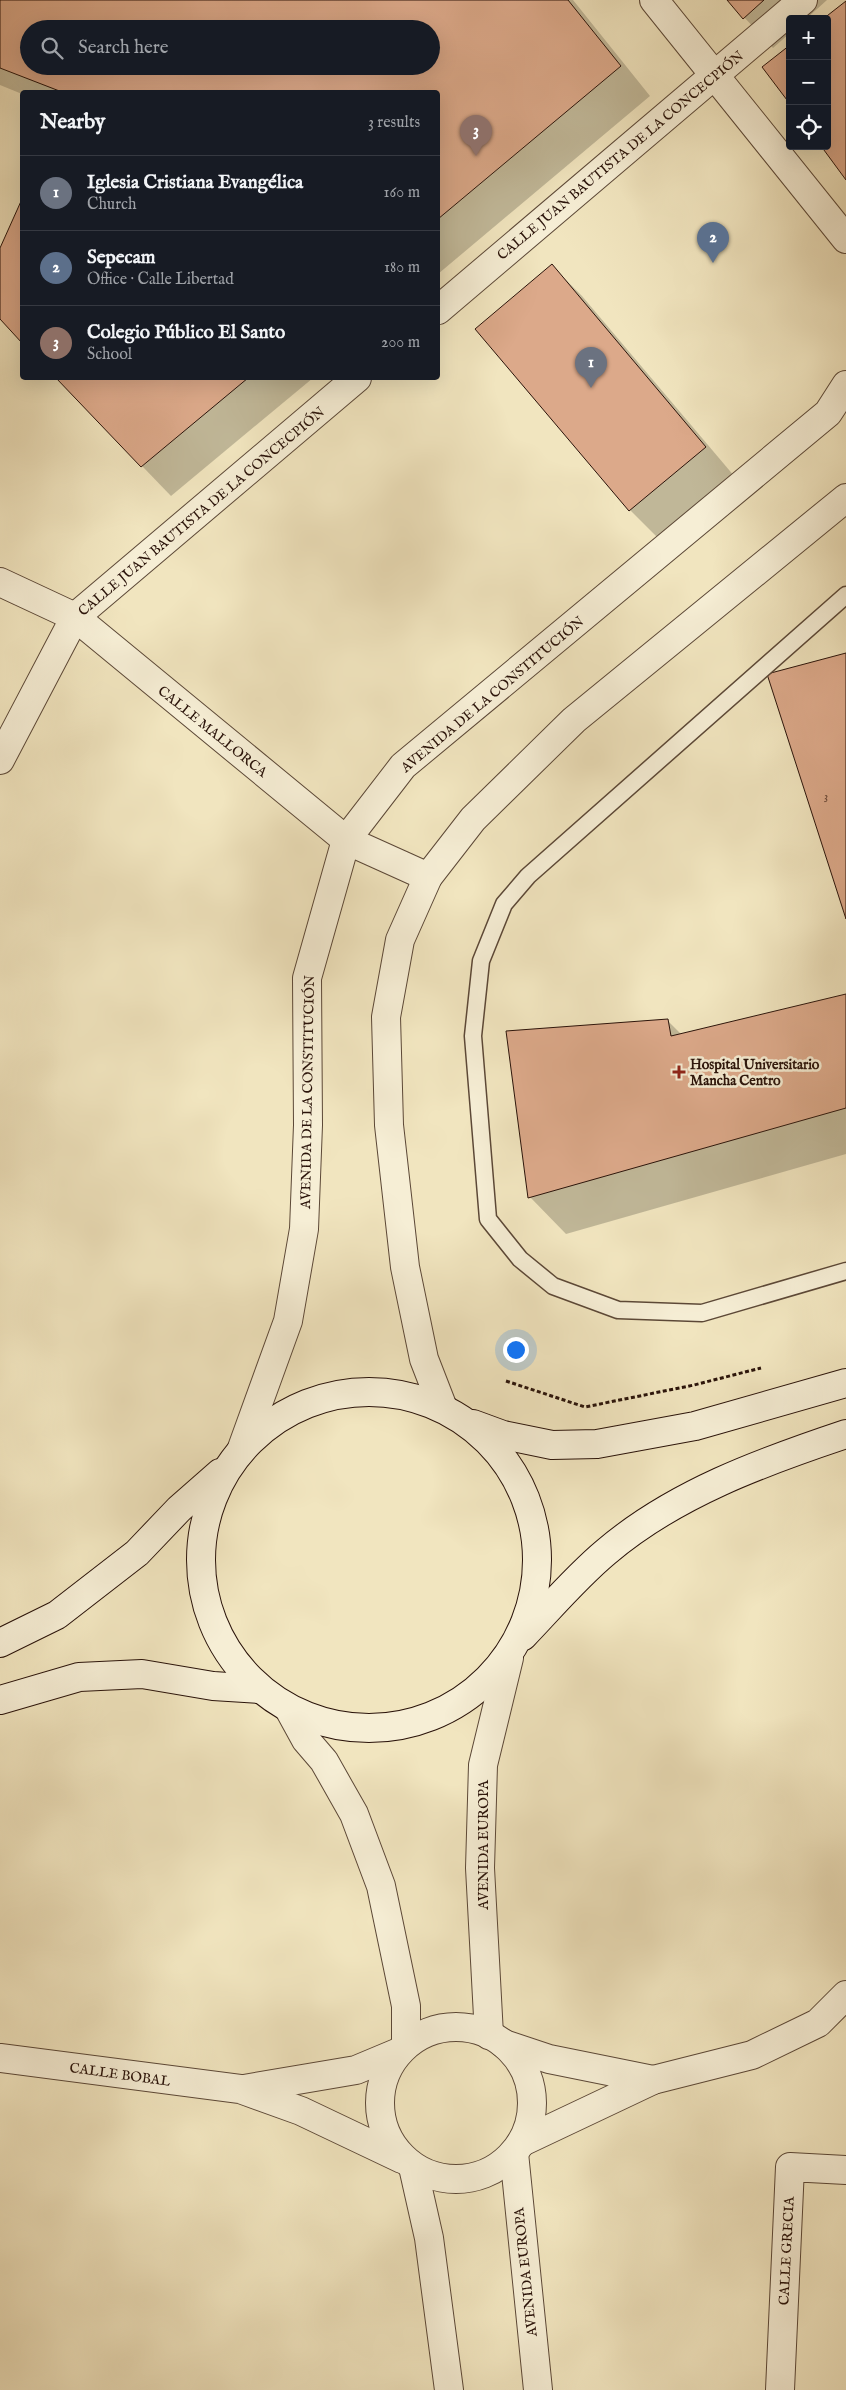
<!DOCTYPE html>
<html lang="en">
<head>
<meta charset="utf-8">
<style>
  body { margin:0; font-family:"IM FELL English",serif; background:#242831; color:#f1f3f6 }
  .controls { position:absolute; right:15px; top:15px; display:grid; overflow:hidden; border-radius:5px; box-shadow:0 5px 20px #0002 }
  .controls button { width:45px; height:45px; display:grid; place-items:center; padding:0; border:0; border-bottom:1px solid #363941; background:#171b24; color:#f1f3f6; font:25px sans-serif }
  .you { position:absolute; left:515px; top:1349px; width:18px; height:18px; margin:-12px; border:4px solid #fff; border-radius:50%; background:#1a73e8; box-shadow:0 0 0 8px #1a73e833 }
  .badge { display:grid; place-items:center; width:32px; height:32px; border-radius:50%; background:#c59692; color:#fff; font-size:16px; font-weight:700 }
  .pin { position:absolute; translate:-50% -41px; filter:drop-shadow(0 1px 2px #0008) }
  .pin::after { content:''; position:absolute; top:26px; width:18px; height:15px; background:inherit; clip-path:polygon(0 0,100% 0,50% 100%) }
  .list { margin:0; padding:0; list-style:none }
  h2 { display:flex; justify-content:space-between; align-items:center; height:65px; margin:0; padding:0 20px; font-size:21px }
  h2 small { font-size:16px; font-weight:400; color:#9ea1a6 }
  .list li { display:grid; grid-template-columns:32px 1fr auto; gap:15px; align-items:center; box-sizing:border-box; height:75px; padding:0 20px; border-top:1px solid #363941 }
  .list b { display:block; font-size:19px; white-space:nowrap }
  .list p { margin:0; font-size:16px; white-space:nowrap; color:#9ea1a6 }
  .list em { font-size:16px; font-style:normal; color:#9ea1a6 }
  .icon { flex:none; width:28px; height:28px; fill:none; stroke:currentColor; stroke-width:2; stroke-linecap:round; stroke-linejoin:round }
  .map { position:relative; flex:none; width:846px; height:2390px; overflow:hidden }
  .search { position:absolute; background:#171b24; box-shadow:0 5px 20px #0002; left:20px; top:20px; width:420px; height:55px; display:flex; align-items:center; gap:12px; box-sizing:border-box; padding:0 18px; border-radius:28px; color:#9ea1a6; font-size:19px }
  .panel { position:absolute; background:#171b24; box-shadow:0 5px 20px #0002; left:20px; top:90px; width:420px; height:290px; border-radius:5px }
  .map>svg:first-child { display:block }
  .shadow { fill:#0003; fill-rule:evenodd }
  .building { fill:#dca98a; stroke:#2a130a; fill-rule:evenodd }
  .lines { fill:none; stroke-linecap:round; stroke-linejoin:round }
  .lane-casing { stroke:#5c4837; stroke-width:19 }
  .street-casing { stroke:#5c4837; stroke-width:30 }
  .secondary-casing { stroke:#2a130a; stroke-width:30 }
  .path { stroke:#2a130a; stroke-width:3; stroke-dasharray:4 2.5; stroke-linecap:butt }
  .lane { stroke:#f6eed5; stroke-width:16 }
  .street { stroke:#f6eed5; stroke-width:28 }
  .secondary { stroke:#f6eed5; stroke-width:28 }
  .poi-dot { fill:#8f2418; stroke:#f6eed5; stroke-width:2 }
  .labels { text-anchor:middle; stroke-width:5; stroke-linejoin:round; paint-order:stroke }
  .number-label { font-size:11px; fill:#56382a }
  .street-label { font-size:14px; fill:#2a130a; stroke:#f6eed5 }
  .poi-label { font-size:14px; font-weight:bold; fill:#2a130a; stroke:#f6eed5; text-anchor:start }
</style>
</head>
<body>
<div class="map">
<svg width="846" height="2390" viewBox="0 0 846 2390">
  <rect width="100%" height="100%" fill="#f1e5bf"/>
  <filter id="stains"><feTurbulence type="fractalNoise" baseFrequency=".004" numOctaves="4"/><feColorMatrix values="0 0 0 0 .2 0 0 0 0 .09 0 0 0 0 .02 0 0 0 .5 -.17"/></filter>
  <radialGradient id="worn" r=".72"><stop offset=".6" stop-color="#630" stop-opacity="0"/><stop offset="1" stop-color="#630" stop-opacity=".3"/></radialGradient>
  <!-- shadow -->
  <g class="shadow">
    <path d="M0 0H573L650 96 438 274V92L22 94 0 85ZM29 29H431V66H29Z"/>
    <path d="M728 0H827L806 19H790V33L773 48Z"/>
    <path d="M22 202V341L0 317V251Z"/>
    <path d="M552 266 582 296 735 477 660 540 630 510 477 329Z"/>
    <path d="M57 378H313L171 496Z"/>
    <path d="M846 995V1154L566 1234 530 1197 667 1020 682 1035Z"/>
  </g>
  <!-- building -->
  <g class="building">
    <path d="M0 0H568L621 66 438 219V92H62L0 68ZM29 29H431V66H29Z"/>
    <path d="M727 0H764L743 19Z"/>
    <path d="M846 1V180L821 146H827V19H823Z"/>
    <path d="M790 45V104L762 67Z"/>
    <path d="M22 199V343L0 319V248Z"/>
    <path d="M552 264 706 447 629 511 475 329Z"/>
    <path d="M56 378H248L141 467Z"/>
    <path d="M846 653V919L767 674Z"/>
    <path d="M846 994V1108L528 1198 506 1031 668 1019 671 1036Z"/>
  </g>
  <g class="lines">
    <!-- lane casing -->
    <g class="lane-casing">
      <path id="lane" d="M846 595 528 876 504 904 481 961 473 1036 488 1219 520 1259 553 1286 618 1310 702 1313 846 1271"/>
    </g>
    <!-- street casing -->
    <g class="street-casing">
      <g id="street">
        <path d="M654 0 846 239"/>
        <path d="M438 310 803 0"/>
        <path d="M0 582 75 617 346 840 428 877"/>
        <path d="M0 760 75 617 357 378"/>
        <path d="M443 1408 424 1359 405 1267 389 1125 386 1017 400 940 428 877 473 819 574 720 846 498"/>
        <path d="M242 1448 288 1321 304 1229 308 1125 307 978 346 840 403 766 828 413 846 385"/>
        <path d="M289 1709 306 1740 324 1761 354 1814 381 1886 406 2006V2045"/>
        <circle cx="456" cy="2103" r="76"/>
        <path d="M489 2035 480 1868 483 1765 509 1658"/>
        <path d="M504 2044 549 2059 653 2080 522 2142"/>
        <path d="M0 2058 240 2089 301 2111 402 2159"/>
        <path d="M653 2080 752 2055 818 2023 846 1995"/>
        <path d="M244 2089 356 2070 399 2052"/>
        <path d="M514 2153 538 2390"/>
        <path d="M413 2167 429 2238 449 2390"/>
        <path d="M780 2390 790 2167 846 2170"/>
      </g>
    </g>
    <!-- secondary casing -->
    <g class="secondary-casing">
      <g id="secondary">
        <circle cx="369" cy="1560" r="168"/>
        <path d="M473 1424 503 1435 552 1445 597 1444 695 1426 846 1383"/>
        <path d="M523 1636C550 1608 576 1577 606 1552 674 1494 762 1462 846 1434"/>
        <path d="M0 1643 57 1615 137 1553 179 1509 220 1473"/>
        <path d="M0 1700 79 1677 142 1674 213 1686 259 1689"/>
      </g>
    </g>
    <!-- path -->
    <path class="path" d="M506 1381 585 1407 694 1385 761 1368"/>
    <!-- lane -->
    <use href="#lane" class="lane"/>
    <!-- street -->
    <use href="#street" class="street"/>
    <!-- secondary -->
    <use href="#secondary" class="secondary"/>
  </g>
  <!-- markers -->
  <path class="poi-dot" d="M676.5 1064.5h5v5h5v5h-5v5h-5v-5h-5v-5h5z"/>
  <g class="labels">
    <!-- number labels -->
    <g class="number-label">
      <text x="826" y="800">3</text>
    </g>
    <!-- street labels -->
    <g class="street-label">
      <text transform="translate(620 155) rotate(-40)" y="5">CALLE JUAN BAUTISTA DE LA CONCECPIÓN</text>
      <text transform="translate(201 511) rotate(-40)" y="5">CALLE JUAN BAUTISTA DE LA CONCECPIÓN</text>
      <text transform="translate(492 694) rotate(-40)" y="5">AVENIDA DE LA CONSTITUCIÓN</text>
      <text transform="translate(213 731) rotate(39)" y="5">CALLE MALLORCA</text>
      <text transform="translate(307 1092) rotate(-89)" y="5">AVENIDA DE LA CONSTITUCIÓN</text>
      <text transform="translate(483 1845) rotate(-90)" y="5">AVENIDA EUROPA</text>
      <text transform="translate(120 2074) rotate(8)" y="5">CALLE BOBAL</text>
      <text transform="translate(786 2251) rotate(-87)" y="5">CALLE GRECIA</text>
      <text transform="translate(525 2272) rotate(-96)" y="5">AVENIDA EUROPA</text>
    </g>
    <!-- poi labels -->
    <g class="poi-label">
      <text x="690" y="1069">Hospital Universitario<tspan x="690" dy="16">Mancha Centro</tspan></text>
    </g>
  </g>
  <rect width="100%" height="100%" filter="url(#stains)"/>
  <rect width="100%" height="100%" fill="url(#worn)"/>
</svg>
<div class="controls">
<button>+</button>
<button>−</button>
<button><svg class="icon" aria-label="locate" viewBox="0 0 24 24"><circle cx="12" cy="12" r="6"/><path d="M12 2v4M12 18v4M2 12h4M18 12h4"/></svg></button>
</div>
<div class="you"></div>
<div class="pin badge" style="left:591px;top:388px;background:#6b7280">1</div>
<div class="pin badge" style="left:713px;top:263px;background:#5c6f8a">2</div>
<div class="pin badge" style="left:476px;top:156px;background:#8d6e63">3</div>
<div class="search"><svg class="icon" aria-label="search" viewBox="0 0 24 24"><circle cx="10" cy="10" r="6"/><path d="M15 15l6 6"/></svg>Search here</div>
<section class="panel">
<h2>Nearby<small>3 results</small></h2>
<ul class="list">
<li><span class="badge" style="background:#6b7280">1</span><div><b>Iglesia Cristiana Evangélica</b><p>Church</p></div><em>160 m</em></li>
<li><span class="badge" style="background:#5c6f8a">2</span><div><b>Sepecam</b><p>Office · Calle Libertad</p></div><em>180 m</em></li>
<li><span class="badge" style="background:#8d6e63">3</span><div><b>Colegio Público El Santo</b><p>School</p></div><em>200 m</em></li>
</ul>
</section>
</div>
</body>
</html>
